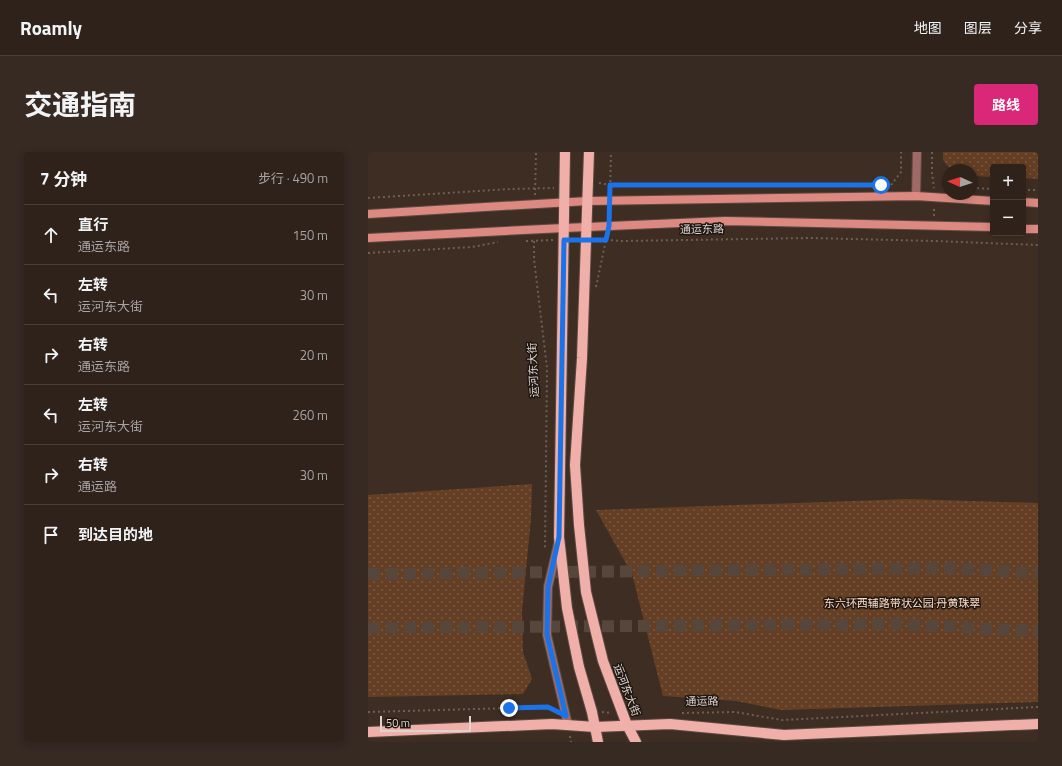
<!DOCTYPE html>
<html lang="zh">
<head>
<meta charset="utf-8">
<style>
  body { margin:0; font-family:"Titillium Web","Noto Sans SC",sans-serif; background:#362a23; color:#f1f3f6 }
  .controls { position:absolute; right:12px; top:12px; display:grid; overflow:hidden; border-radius:4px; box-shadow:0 2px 10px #0003 }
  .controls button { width:36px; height:36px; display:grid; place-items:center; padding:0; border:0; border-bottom:1px solid #493f39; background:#2e221a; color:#f1f3f6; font:20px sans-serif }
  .compass { position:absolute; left:574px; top:12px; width:36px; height:36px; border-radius:50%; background:#2e221a; box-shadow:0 2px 10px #0003; rotate:273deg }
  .scale { position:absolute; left:12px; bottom:10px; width:91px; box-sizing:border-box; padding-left:4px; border:2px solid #dfd4cd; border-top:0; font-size:11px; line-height:14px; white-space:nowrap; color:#dfd4cd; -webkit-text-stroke:3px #1f1712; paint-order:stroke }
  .stop { position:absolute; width:12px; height:12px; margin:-9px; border:3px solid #1a73e8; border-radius:50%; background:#fff }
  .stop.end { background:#1a73e8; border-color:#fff; box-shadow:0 1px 4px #0008 }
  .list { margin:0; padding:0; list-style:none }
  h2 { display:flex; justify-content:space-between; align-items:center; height:52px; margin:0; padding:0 16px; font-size:17px }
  h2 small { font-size:13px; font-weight:400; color:#a7a4a2 }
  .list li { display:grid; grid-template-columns:26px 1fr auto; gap:12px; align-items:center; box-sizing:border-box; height:60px; padding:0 16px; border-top:1px solid #493f39 }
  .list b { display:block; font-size:15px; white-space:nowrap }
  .list p { margin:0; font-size:13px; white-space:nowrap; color:#a7a4a2 }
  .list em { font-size:13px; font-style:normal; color:#a7a4a2 }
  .icon { flex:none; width:22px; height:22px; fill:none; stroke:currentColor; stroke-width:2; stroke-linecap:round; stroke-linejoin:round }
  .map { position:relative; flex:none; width:670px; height:590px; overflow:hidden; border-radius:4px }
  header { display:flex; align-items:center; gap:24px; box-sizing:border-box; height:56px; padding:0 20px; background:#2e221a; border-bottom:1px solid #493f39 }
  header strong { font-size:19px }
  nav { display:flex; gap:22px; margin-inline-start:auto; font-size:14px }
  .intro { display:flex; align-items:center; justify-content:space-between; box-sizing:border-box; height:96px; padding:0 24px }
  h1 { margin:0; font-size:28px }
  .button { padding:10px 18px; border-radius:4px; background:#db2777; color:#fff; font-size:14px; font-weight:700 }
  main { display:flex; gap:24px; padding:0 24px }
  aside { flex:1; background:#2e221a; border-radius:4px; box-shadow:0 2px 10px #0003 }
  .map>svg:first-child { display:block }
  .green { fill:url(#green-dots) }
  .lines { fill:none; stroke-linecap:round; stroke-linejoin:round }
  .motorway-tunnel { stroke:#56463c; stroke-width:12; stroke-dasharray:12 6; stroke-linecap:butt }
  .tertiary-casing { stroke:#5b4b41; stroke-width:10 }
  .secondary-casing { stroke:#5b4b41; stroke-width:10 }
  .primary-casing { stroke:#5b4b41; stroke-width:12 }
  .path { stroke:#6e5f55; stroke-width:2; stroke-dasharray:2 3; stroke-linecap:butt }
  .tertiary { stroke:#9f6a65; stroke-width:8 }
  .secondary { stroke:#dd8981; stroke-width:8 }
  .primary { stroke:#f1afa9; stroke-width:10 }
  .route { stroke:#1a73e8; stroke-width:5 }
  .labels { text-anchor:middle; stroke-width:3; stroke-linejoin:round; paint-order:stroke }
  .street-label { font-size:11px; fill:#dfd4cd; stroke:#1f1712 }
  .park-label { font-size:11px; fill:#ffdcc5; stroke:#1f1712 }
</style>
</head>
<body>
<header>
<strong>Roamly</strong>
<nav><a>地图</a><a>图层</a><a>分享</a></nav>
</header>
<div class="intro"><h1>交通指南</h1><a class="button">路线</a></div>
<main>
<aside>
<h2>7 分钟<small>步行 · 490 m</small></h2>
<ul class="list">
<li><svg class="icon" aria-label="ahead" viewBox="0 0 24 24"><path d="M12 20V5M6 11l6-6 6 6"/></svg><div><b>直行</b><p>通运东路</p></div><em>150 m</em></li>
<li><svg class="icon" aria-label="left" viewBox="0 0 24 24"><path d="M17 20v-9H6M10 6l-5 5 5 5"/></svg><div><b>左转</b><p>运河东大街</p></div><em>30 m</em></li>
<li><svg class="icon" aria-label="right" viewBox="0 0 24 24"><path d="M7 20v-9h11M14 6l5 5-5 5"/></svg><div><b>右转</b><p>通运东路</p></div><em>20 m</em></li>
<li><svg class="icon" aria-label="left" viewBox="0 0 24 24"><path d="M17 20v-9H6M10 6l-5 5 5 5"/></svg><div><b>左转</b><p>运河东大街</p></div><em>260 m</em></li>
<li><svg class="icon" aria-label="right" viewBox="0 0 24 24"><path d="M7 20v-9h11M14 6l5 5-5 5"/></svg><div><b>右转</b><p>通运路</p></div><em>30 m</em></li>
<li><svg class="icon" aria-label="arrive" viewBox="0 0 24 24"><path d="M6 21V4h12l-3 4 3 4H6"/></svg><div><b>到达目的地</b></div></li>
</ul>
</aside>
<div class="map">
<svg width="670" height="590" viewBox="0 0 670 590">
  <defs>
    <pattern id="green-dots" width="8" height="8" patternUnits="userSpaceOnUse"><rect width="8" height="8" fill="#653f24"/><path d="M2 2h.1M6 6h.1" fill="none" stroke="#7b5a43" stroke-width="1.8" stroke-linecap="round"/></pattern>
  </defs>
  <rect width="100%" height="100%" fill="#3e2d22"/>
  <!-- green -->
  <g class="green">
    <path d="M575 0H670V27L655 26V15H625V25L604 24V18H583L575 8Z"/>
    <path d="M164 332 163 367 154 459 155 500 164 527 155 542 0 545V343Z"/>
    <path d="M540 347 670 351V550L413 558 368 549 295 544 264 422 228 358Z"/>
  </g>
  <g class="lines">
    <!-- motorway-tunnel -->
    <g class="motorway-tunnel">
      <path d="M0 422 581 416 670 421"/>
      <path d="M0 476 528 472 670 479"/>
    </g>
    <!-- tertiary casing -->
    <g class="tertiary-casing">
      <g id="tertiary">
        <path d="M548 44 549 0"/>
        <path d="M190 392 180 435 179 483 200 573"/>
      </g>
    </g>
    <!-- secondary casing -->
    <g class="secondary-casing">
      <g id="secondary">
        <path d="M655 50 670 51"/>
        <path d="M0 62 220 49 548 44 625 49"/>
        <path d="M655 77H670"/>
        <path d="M0 86 196 76 357 69 625 75"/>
      </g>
    </g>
    <!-- primary casing -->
    <g class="primary-casing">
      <g id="primary">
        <path d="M197 0 191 385 199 456 211 515 224 560 230 590"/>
        <path d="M221 0 214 206 207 313 211 373 218 440 235 509 259 573 268 590"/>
        <path d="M0 580 184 572 227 575 302 572 416 583 670 572"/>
      </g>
    </g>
    <!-- path -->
    <g class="path">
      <path d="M564 0V21L566 36"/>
      <path d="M231 31 242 33H521"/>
      <path d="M523 33 533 20V0"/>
      <path d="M604 36 625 37"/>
      <path d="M655 38H670"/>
      <path d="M242 40 243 0"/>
      <path d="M167 43 168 0"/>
      <path d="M0 46 142 37 186 36"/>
      <path d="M566 64V54"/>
      <path d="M228 87 254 89 443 86 566 89 670 93"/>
      <path d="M158 89 186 88"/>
      <path d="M166 89V107L179 216 177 398"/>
      <path d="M0 101 104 95 130 90"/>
      <path d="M228 135 238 88"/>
      <path d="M0 560 180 555 187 559"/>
      <path d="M234 560 244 561"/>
      <path d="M314 561 367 560 414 568 670 555"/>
      <path d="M202 584 203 590"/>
    </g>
    <!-- tertiary -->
    <use href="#tertiary" class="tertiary"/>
    <!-- secondary -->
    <use href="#secondary" class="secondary"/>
    <!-- primary -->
    <use href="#primary" class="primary"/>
  </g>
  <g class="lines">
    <!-- route -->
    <path class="route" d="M141 556 180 555 198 564 179 483 180 435 191 385 196 88H238L241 74 242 33H513"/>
  </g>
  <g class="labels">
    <!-- street labels -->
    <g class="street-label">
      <text transform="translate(334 77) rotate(-1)" y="4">通运东路</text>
      <text transform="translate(165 218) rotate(-93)" y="4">运河东大街</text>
      <text transform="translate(259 538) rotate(69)" y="4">运河东大街</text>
      <text transform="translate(334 549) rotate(-1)" y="4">通运路</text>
    </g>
    <!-- park labels -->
    <g class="park-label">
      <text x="534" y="455">东六环西辅路带状公园·丹黄珠翠</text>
    </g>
  </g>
</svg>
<div class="controls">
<button>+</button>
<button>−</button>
</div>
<svg class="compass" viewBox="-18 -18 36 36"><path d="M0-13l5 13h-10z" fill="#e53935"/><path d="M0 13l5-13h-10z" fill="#a7a4a2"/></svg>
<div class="scale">50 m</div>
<div class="stop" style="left:513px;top:33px"></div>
<div class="stop end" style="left:141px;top:556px"></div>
</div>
</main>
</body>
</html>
